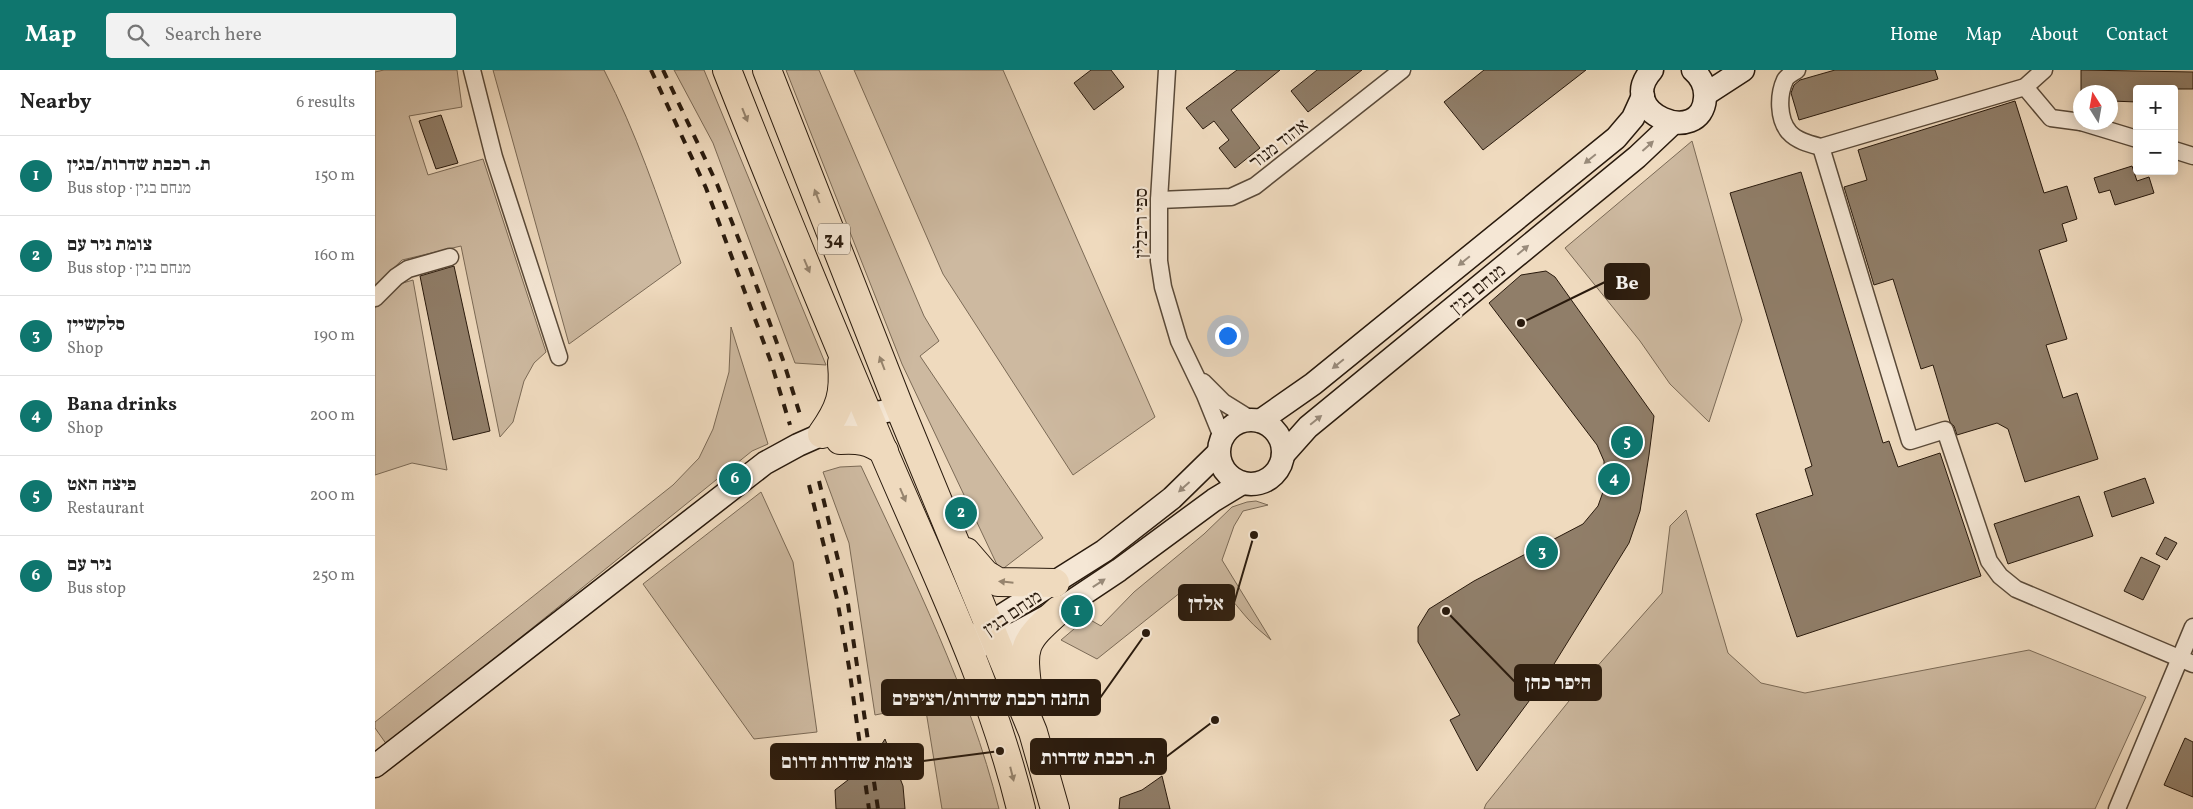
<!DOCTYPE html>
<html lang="en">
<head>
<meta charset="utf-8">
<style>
  body { margin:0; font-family:Vollkorn,"Frank Ruhl Libre",serif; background:#f2f2f2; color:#222 }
  .controls { position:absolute; right:15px; top:15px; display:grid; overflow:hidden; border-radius:5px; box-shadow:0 2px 12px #0003 }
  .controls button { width:45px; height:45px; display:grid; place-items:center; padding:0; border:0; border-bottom:1px solid #e0e0e0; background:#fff; color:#222; font:25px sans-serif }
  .compass { position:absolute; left:1698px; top:15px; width:45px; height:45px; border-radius:50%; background:#fff; box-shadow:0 2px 12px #0003; rotate:349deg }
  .you { position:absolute; left:852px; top:265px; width:18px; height:18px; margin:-12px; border:4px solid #fff; border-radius:50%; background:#1a73e8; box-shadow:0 0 0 8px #1a73e833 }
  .badge { display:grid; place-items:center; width:32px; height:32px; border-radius:50%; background:#0f766e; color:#fff; font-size:16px; font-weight:700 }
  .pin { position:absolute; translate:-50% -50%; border:2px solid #fff; box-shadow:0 1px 5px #0006 }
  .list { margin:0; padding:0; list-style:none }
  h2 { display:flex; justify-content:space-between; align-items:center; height:65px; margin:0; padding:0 20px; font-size:21px }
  h2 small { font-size:16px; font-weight:400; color:#767676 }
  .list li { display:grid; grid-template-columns:32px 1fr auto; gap:15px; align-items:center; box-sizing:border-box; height:80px; padding:0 20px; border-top:1px solid #e0e0e0 }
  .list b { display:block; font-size:19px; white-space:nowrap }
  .list p { margin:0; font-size:16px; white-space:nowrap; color:#767676 }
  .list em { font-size:16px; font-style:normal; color:#767676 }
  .icon { flex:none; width:28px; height:28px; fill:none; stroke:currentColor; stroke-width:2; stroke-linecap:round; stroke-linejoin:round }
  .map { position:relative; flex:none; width:1818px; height:739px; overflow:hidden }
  header { display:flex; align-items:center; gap:30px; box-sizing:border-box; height:70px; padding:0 25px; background:#0f766e; color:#fff }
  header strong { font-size:24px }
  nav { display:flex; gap:28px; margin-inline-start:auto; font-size:18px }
  .search { width:350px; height:45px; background:#f2f2f2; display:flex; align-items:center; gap:12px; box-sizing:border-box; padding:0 18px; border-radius:5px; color:#767676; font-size:19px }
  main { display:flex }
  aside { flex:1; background:#fff }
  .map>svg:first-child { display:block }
  .green { fill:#cdb9a0; stroke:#7b6a56 }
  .building { fill:#907e69; stroke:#291a0d }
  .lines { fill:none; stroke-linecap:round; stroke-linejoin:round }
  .minor-casing { stroke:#5a4a39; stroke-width:19 }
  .secondary-casing { stroke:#291a0d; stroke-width:25 }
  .trunk-casing { stroke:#291a0d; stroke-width:30 }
  .minor { stroke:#f5e7d5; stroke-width:16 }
  .secondary { stroke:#f5e7d5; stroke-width:22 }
  .trunk { stroke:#efdabe; stroke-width:28 }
  .rail { stroke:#291a0d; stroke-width:4; stroke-dasharray:9 9; stroke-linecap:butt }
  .oneway { fill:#96846e }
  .oneway2 { fill:#998b7b }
  .labels { text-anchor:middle; stroke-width:4.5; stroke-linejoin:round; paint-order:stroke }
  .shield { fill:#f5e7d5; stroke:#665849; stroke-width:1 }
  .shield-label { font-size:18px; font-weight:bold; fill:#291a0d }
  .street-label { font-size:19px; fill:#291a0d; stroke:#f5e7d5 }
  .leader { fill:none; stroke:#291a0d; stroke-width:2 }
  .callout-dot { fill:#291a0d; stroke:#f5e7d5; stroke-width:2 }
  .callout { fill:#291a0d; stroke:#291a0d; stroke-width:2 }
  .callout-label { font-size:20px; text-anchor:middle; font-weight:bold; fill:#fff }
</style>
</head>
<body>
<header>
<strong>Map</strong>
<div class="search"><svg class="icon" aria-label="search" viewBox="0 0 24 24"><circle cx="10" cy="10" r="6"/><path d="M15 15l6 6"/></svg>Search here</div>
<nav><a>Home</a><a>Map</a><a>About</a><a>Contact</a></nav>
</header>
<main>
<aside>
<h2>Nearby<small>6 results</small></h2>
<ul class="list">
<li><span class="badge">1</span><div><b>ת. רכבת שדרות/בגין</b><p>Bus stop · מנחם בגין</p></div><em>150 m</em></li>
<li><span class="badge">2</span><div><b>צומת ניר עם</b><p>Bus stop · מנחם בגין</p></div><em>160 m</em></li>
<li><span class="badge">3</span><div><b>סלקשיין</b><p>Shop</p></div><em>190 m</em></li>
<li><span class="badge">4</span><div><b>Bana drinks</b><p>Shop</p></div><em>200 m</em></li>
<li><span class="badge">5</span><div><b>פיצה האט</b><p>Restaurant</p></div><em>200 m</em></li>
<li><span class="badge">6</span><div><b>ניר עם</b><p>Bus stop</p></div><em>250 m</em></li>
</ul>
</aside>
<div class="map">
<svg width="1818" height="739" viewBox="0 0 1818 739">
  <rect width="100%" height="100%" fill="#efdabe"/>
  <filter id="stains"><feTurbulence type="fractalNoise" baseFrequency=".004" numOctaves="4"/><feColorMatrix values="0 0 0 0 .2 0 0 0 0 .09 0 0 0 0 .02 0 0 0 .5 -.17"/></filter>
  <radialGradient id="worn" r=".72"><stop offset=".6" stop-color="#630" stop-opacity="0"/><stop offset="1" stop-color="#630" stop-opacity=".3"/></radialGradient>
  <!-- green -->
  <g class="green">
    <path d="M9 0H82L87 37 34 46 53 105 108 89 171 282 159 293 149 311 138 352 125 367 86 176 27 190 0 216V2Z"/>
    <path d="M118 0H229C261 62 283 128 306 193L194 274Z"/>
    <path d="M299 0H329L451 295 420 293 338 73Z"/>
    <path d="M411 0H444L549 246 564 271 545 286 668 468 625 501 527 294Z"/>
    <path d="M479 0H628L780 347 698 405 568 204Z"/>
    <path d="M1317 71 1367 250 1334 352 1295 314 1265 271 1190 178Z"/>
    <path d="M38 210 72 400 37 393 0 405V238L28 213Z"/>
    <path d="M356 257 393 374 377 381 12 675 0 658V652L298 415 324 388 338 359 354 302Z"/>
    <path d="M486 396C538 508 594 619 624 739H567L550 635 500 645 474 473 448 402 465 397Z"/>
    <path d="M386 422 418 492 442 662 379 669 268 514Z"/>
    <path d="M881 431 893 435 868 441 859 456 847 490 896 570C888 563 880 557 873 549 849 522 846 507 806 522L722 589 686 570 712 548 726 556 759 522 829 464 857 437 872 432Z"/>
    <path d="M1311 440 1353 583 1386 613 1430 623 1654 580 1771 627 1720 739H1109L1111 734 1219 600 1287 523 1295 456Z"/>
  </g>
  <!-- building -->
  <g class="building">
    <path d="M716 0H736L749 17 719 40 699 13Z"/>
    <path d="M862 0H905L856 40 885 78 860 98 844 78 854 70 839 51 828 59 811 38Z"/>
    <path d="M942 0H987L933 42 916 21Z"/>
    <path d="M1109 0H1211L1108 80 1069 32Z"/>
    <path d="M1460 0H1560L1563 9 1424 50 1416 23 1419 15 1425 10Z"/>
    <path d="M1706 0 1818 2V19H1762V32L1736 31V22H1706Z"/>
    <path d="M1640 31 1669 123 1692 116 1702 149 1687 154 1692 171 1664 180 1692 269 1671 275 1688 328 1702 323 1723 389 1650 412 1633 359 1622 353 1582 365 1579 356 1575 352 1558 295 1546 299 1518 209 1499 215 1469 117 1492 110 1483 80Z"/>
    <path d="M66 45 83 93 61 99 44 51Z"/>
    <path d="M1757 96 1762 111 1774 107 1779 123 1740 135 1735 120 1724 123 1719 108Z"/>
    <path d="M1426 102 1508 373 1514 371 1523 397 1565 383 1606 506 1422 567 1381 444 1438 425 1430 399 1437 396 1355 123Z"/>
    <path d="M79 196 115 361 78 370 45 206Z"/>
    <path d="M1171 201 1180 207 1279 346 1274 385 1265 441 1254 473 1166 615 1102 701 1075 650 1085 645 1043 572V557L1054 539 1099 511 1208 454 1223 436 1229 419V391L1222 375 1114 233 1146 205Z"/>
    <path d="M1770 408 1779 433 1737 447 1729 422Z"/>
    <path d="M1704 426 1718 466 1633 494 1619 454Z"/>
    <path d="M1790 467 1802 473 1792 490 1781 484Z"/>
    <path d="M1766 487 1785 496 1768 530 1749 521Z"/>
    <path d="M1810 668 1818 672V727L1789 715Z"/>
    <path d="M510 669 528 716 530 739H461L460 720 495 693Z"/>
    <path d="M787 706 795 739H744L745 728 767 720Z"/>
  </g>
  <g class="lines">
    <!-- minor casing -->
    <g class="minor-casing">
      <g id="minor">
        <path d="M97 0 119 87 184 287"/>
        <path d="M792 0 784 130V191L788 217 804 271 830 325 847 367"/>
        <path d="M1422 0C1418 3 1412 6 1410 10 1403 25 1403 49 1414 62 1422 71 1435 74 1446 77L1650 17 1669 0"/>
        <path d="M1650 17 1676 48 1706 52"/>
        <path d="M1706 52 1762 69"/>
        <path d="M1446 77 1535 371 1570 360 1614 491 1625 506 1641 519 1818 594"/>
        <path d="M1799 80 1818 86"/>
        <path d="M784 130 856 127 880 116 1027 0"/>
        <path d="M0 228 21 207 33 199 75 187"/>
        <path d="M828 312 848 332 877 350"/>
        <path d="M1742 739 1818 557"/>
      </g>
    </g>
    <!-- secondary casing -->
    <g class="secondary-casing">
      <g id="secondary">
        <path d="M1277 0C1238 43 1327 78 1330 28 1331 17 1326 7 1318 0"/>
        <path d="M1331 24 1368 0"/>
        <circle cx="876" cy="382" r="32"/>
        <path d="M885 351 938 314 1241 68 1258 48 1268 26"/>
        <path d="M908 385 933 357 1262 87 1298 53"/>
        <path d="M603 565 615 553 729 481 797 428 843 383"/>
        <path d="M591 576 623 573 684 540 744 500 839 430 867 413"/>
        <path d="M0 696 390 393 423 375 493 344 525 339"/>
      </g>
    </g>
    <!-- trunk casing -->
    <g class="trunk-casing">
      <g id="trunk">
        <path d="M352 0C399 120 449 240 499 359 551 484 614 607 646 739"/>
        <path d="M392 0 525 339 658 662 680 739"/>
        <path d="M447 364C465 339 470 324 467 293"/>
        <path d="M465 370C483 369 494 370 509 381"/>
        <path d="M591 482 610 504 623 512 680 513"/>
        <path d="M653 624C647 575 647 573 684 540"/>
      </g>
    </g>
    <!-- minor -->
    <use href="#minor" class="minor"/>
    <!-- secondary -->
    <use href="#secondary" class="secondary"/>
    <!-- trunk -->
    <use href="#trunk" class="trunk"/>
    <!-- rail -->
    <g class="rail">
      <path d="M276 0 331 118 396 292 415 355"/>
      <path d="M288 0 342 114 375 198 408 290 427 351"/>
      <path d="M444 411 472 527 503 739"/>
      <path d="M434 415 462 529 474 597 494 739"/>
    </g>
  </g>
  <!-- one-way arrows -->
  <defs><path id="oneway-solid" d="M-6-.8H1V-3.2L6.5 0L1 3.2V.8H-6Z" transform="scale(1.25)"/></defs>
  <g class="oneway">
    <use href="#oneway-solid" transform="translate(370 45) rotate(68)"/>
    <use href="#oneway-solid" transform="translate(442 126) rotate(-111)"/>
    <use href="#oneway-solid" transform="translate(432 196) rotate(67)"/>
    <use href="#oneway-solid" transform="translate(507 293) rotate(-111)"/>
    <use href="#oneway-solid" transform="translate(528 425) rotate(67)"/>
    <use href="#oneway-solid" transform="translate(631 512) rotate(-174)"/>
    <use href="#oneway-solid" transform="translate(637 704) rotate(76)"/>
  </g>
  <g class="oneway2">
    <use href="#oneway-solid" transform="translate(1273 76) rotate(-42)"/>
    <use href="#oneway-solid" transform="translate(1215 89) rotate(141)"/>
    <use href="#oneway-solid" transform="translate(1148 180) rotate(-40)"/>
    <use href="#oneway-solid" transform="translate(1089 191) rotate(141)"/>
    <use href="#oneway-solid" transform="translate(963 294) rotate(141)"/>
    <use href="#oneway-solid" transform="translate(941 350) rotate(-39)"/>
    <use href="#oneway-solid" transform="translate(809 417) rotate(138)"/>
    <use href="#oneway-solid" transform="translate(724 513) rotate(-33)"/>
  </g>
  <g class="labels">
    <!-- shield labels -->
    <rect class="shield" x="443" y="153.5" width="32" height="31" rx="4"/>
    <g class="shield-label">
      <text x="459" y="175">34</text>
    </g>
    <!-- street labels -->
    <g class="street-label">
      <text transform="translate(903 73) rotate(-38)" y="7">אהוד מנור</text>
      <text transform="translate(765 153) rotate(-90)" y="7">ספי ריבלין</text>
      <text transform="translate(1102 218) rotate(-40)" y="7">מנחם בגין</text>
      <text transform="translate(637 542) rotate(-34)" y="7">מנחם בגין</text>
    </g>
  </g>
  <!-- callouts -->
  <path class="leader" d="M1146 253L1230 212M879 465L859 533M1071 541L1140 612M771 563L725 628M840 650L791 687M625 681L548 691"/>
  <g class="callout-dot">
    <circle cx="1146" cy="253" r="5"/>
    <circle cx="879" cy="465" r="5"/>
    <circle cx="1071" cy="541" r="5"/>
    <circle cx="771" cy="563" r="5"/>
    <circle cx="840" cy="650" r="5"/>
    <circle cx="625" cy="681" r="5"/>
  </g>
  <g class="callout">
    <rect x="1230" y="194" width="44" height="35" rx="5"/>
    <rect x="804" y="515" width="55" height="35" rx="5"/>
    <rect x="1140" y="595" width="86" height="35" rx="5"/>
    <rect x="507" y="610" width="218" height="35" rx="5"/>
    <rect x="656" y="669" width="135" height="35" rx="5"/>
    <rect x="396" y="674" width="152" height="35" rx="5"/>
  </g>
  <g class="callout-label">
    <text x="1252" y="219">Be</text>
    <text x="831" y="540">אלדן</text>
    <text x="1183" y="619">היפר כהן</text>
    <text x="616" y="635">תחנה רכבת שדרות/רציפים</text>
    <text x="723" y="694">ת. רכבת שדרות</text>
    <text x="472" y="698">צומת שדרות דרום</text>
  </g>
  <rect width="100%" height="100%" filter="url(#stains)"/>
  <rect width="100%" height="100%" fill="url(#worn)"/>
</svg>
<div class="controls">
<button>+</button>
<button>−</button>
</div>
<svg class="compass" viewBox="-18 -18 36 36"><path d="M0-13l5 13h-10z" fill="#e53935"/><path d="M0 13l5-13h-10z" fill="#767676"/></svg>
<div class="you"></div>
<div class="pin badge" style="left:702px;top:541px">1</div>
<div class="pin badge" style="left:586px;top:443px">2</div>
<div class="pin badge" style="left:1167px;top:482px">3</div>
<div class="pin badge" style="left:1239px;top:409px">4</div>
<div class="pin badge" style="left:1252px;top:372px">5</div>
<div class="pin badge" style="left:360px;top:409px">6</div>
</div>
</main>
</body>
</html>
